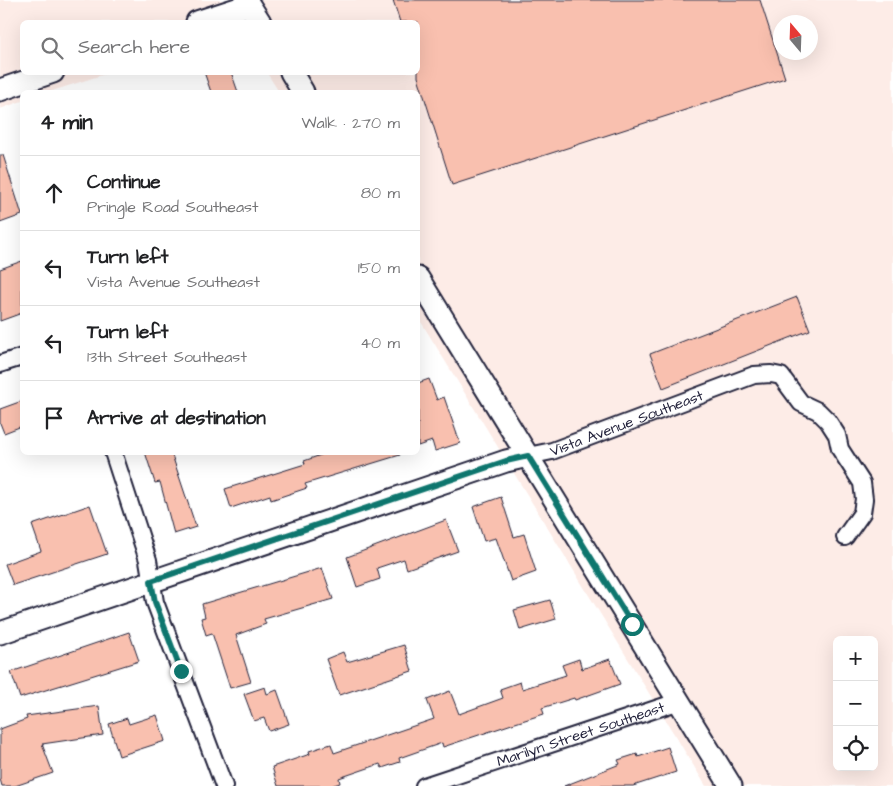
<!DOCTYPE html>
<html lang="en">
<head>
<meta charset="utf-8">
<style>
  body { margin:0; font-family:"Architects Daughter",sans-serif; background:#f6f6f6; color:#202124 }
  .controls { position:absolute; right:15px; bottom:15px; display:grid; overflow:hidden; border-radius:8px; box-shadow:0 5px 20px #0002 }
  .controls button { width:45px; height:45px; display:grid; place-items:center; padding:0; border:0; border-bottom:1px solid #e0e0e0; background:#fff; color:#202124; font:25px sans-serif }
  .compass { position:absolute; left:773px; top:15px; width:45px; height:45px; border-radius:50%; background:#fff; box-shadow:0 5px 20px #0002; rotate:341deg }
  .stop { position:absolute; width:15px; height:15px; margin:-11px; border:4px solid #0f766e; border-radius:50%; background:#fff }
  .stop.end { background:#0f766e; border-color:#fff; box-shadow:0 1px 5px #0008 }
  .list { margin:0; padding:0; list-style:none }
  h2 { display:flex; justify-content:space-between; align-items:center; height:65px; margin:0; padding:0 20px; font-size:21px }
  h2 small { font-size:16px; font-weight:400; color:#757577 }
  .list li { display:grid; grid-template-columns:32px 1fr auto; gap:15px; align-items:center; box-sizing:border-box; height:75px; padding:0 20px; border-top:1px solid #e0e0e0 }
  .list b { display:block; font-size:19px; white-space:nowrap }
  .list p { margin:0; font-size:16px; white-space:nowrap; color:#757577 }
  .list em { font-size:16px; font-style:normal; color:#757577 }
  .icon { flex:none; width:28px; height:28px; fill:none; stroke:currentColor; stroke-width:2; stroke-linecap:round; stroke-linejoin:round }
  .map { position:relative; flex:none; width:893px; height:786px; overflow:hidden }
  .search { position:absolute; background:#fff; box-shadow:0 5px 20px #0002; left:20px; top:20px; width:400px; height:55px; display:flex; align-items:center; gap:12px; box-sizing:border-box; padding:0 18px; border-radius:8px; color:#757577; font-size:19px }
  .panel { position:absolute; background:#fff; box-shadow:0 5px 20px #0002; left:20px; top:90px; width:400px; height:365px; border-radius:8px }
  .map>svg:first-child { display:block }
  .built { fill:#fdece7; fill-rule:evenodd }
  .building { fill:#f9c0af; stroke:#22223b }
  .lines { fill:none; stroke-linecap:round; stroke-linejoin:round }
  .minor-casing { stroke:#22223b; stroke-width:20 }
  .tertiary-casing { stroke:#22223b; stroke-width:25 }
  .minor { stroke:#fff; stroke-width:16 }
  .tertiary { stroke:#fff; stroke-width:21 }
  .route { stroke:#0f766e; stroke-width:6 }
  .labels { text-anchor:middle; stroke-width:4.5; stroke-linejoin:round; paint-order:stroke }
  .street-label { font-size:15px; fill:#22223b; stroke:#fff }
</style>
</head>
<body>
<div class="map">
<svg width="893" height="786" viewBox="0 0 893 786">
  <rect width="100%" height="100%" fill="#fff"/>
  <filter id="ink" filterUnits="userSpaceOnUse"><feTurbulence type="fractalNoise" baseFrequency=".02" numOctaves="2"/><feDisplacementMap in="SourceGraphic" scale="10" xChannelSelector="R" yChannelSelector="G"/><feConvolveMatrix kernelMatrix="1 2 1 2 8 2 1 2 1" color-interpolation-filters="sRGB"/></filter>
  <g filter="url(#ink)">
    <!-- built -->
    <path class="built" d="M0 0H893V786H706L418 317V92H279L267 73 418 72V22H22V72L108 73 49 92H22V101L0 109ZM780 22H810V52H780ZM837 640H874V767H837Z"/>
    <!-- building -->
    <g class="building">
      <path d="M393 0H760L785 78 452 185 418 77V22H400Z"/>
      <path d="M204 72H231L238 92H211Z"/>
      <path d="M0 155H3L22 215 0 223Z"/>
      <path d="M22 261V313L0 321V269Z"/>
      <path d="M797 297 810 330 663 388 650 354Z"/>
      <path d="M429 379 437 400 444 397 460 443 435 451 432 441 418 446V383Z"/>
      <path d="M22 401V426L4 433 0 423V409Z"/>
      <path d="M145 452H171L196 527 174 534 160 482 155 483Z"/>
      <path d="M329 452H400V455L305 484 307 488 271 500 270 495 231 508 225 489 305 464 304 461Z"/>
      <path d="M501 497 514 537 524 534 536 572 511 581 496 538 484 541 473 507Z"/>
      <path d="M90 505 107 554 13 585 5 564 41 551 32 525Z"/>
      <path d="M446 520 458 551 407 569 404 559 377 568 380 579 357 587 347 557Z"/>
      <path d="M322 568 333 599 264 619 266 624 236 635 251 682 230 688 212 633 206 635 201 618 205 617 202 604Z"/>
      <path d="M550 600 556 619 520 630 514 610Z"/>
      <path d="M129 632 139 661 20 698 11 672Z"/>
      <path d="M404 645 412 671 339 695 326 659 343 652 347 662Z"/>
      <path d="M579 659 582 669 610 659 620 684 575 700 574 698 542 708 544 714 512 724 443 747 442 743 399 758 400 762 382 768 380 764 339 778 340 783 331 786H278L272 767 310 754 309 751 331 744 334 753 434 719 427 700 450 691 459 714 503 698 500 689 520 682 522 689 566 675 562 665Z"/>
      <path d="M265 687 267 694 277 690 289 724 269 731 264 718 254 721 244 694Z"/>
      <path d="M99 706 103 735 42 744 53 773 15 786H2L0 779V729L27 719 26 716Z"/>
      <path d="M157 715 165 741 119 756 109 724 127 718 129 724Z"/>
      <path d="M668 747 676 772 633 786H564L620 764 618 760 637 754 638 757Z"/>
    </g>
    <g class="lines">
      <!-- minor casing -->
      <g class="minor-casing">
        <g id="minor">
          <path d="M0 364 22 357"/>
          <path d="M113 452 148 560 155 602 224 786"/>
          <path id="s1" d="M528 456 552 451 754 375 771 374 781 376 801 403 818 411 828 421 837 435 840 449 862 483 864 499 862 513 845 537"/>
          <path id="s2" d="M424 786 680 701"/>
        </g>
      </g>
      <!-- tertiary casing -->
      <g class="tertiary-casing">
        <g id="tertiary">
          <path d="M246 0 260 22"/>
          <path d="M197 22 249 5"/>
          <path d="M291 72 303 92"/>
          <path d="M0 90 53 72"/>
          <path d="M418 278 731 786"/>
          <path d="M0 633 506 461 528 456"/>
        </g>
      </g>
      <!-- minor -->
      <use href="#minor" class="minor"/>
      <!-- tertiary -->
      <use href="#tertiary" class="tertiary"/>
    </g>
  </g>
  <g class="lines" filter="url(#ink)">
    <!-- route -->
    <path class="route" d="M181 671 155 602 151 581 506 461 528 456 632 624"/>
  </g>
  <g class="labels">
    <!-- street labels -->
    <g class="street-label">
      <text dy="5" stroke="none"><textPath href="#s1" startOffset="104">Vista Avenue Southeast</textPath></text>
      <text dy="5" stroke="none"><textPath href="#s2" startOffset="165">Marilyn Street Southeast</textPath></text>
    </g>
  </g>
</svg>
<div class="controls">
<button>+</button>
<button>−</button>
<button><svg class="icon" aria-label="locate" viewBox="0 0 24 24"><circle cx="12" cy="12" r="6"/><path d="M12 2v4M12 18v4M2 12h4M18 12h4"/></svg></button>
</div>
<svg class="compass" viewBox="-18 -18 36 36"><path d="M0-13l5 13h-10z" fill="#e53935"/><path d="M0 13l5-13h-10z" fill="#757577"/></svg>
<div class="stop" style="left:632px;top:624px"></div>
<div class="stop end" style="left:181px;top:671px"></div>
<div class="search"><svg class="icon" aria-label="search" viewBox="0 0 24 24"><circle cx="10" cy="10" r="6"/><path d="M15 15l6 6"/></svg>Search here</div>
<section class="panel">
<h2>4 min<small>Walk · 270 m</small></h2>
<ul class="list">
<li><svg class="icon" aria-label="ahead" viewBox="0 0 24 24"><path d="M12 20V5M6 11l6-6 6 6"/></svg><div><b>Continue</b><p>Pringle Road Southeast</p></div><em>80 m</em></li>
<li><svg class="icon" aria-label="left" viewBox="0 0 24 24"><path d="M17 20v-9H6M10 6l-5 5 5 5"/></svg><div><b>Turn left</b><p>Vista Avenue Southeast</p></div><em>150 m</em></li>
<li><svg class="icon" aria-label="left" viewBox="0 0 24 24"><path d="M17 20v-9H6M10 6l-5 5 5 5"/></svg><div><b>Turn left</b><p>13th Street Southeast</p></div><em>40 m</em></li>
<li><svg class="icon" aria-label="arrive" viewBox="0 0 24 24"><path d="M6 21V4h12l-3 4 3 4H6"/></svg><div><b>Arrive at destination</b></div></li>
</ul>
</section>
</div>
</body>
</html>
